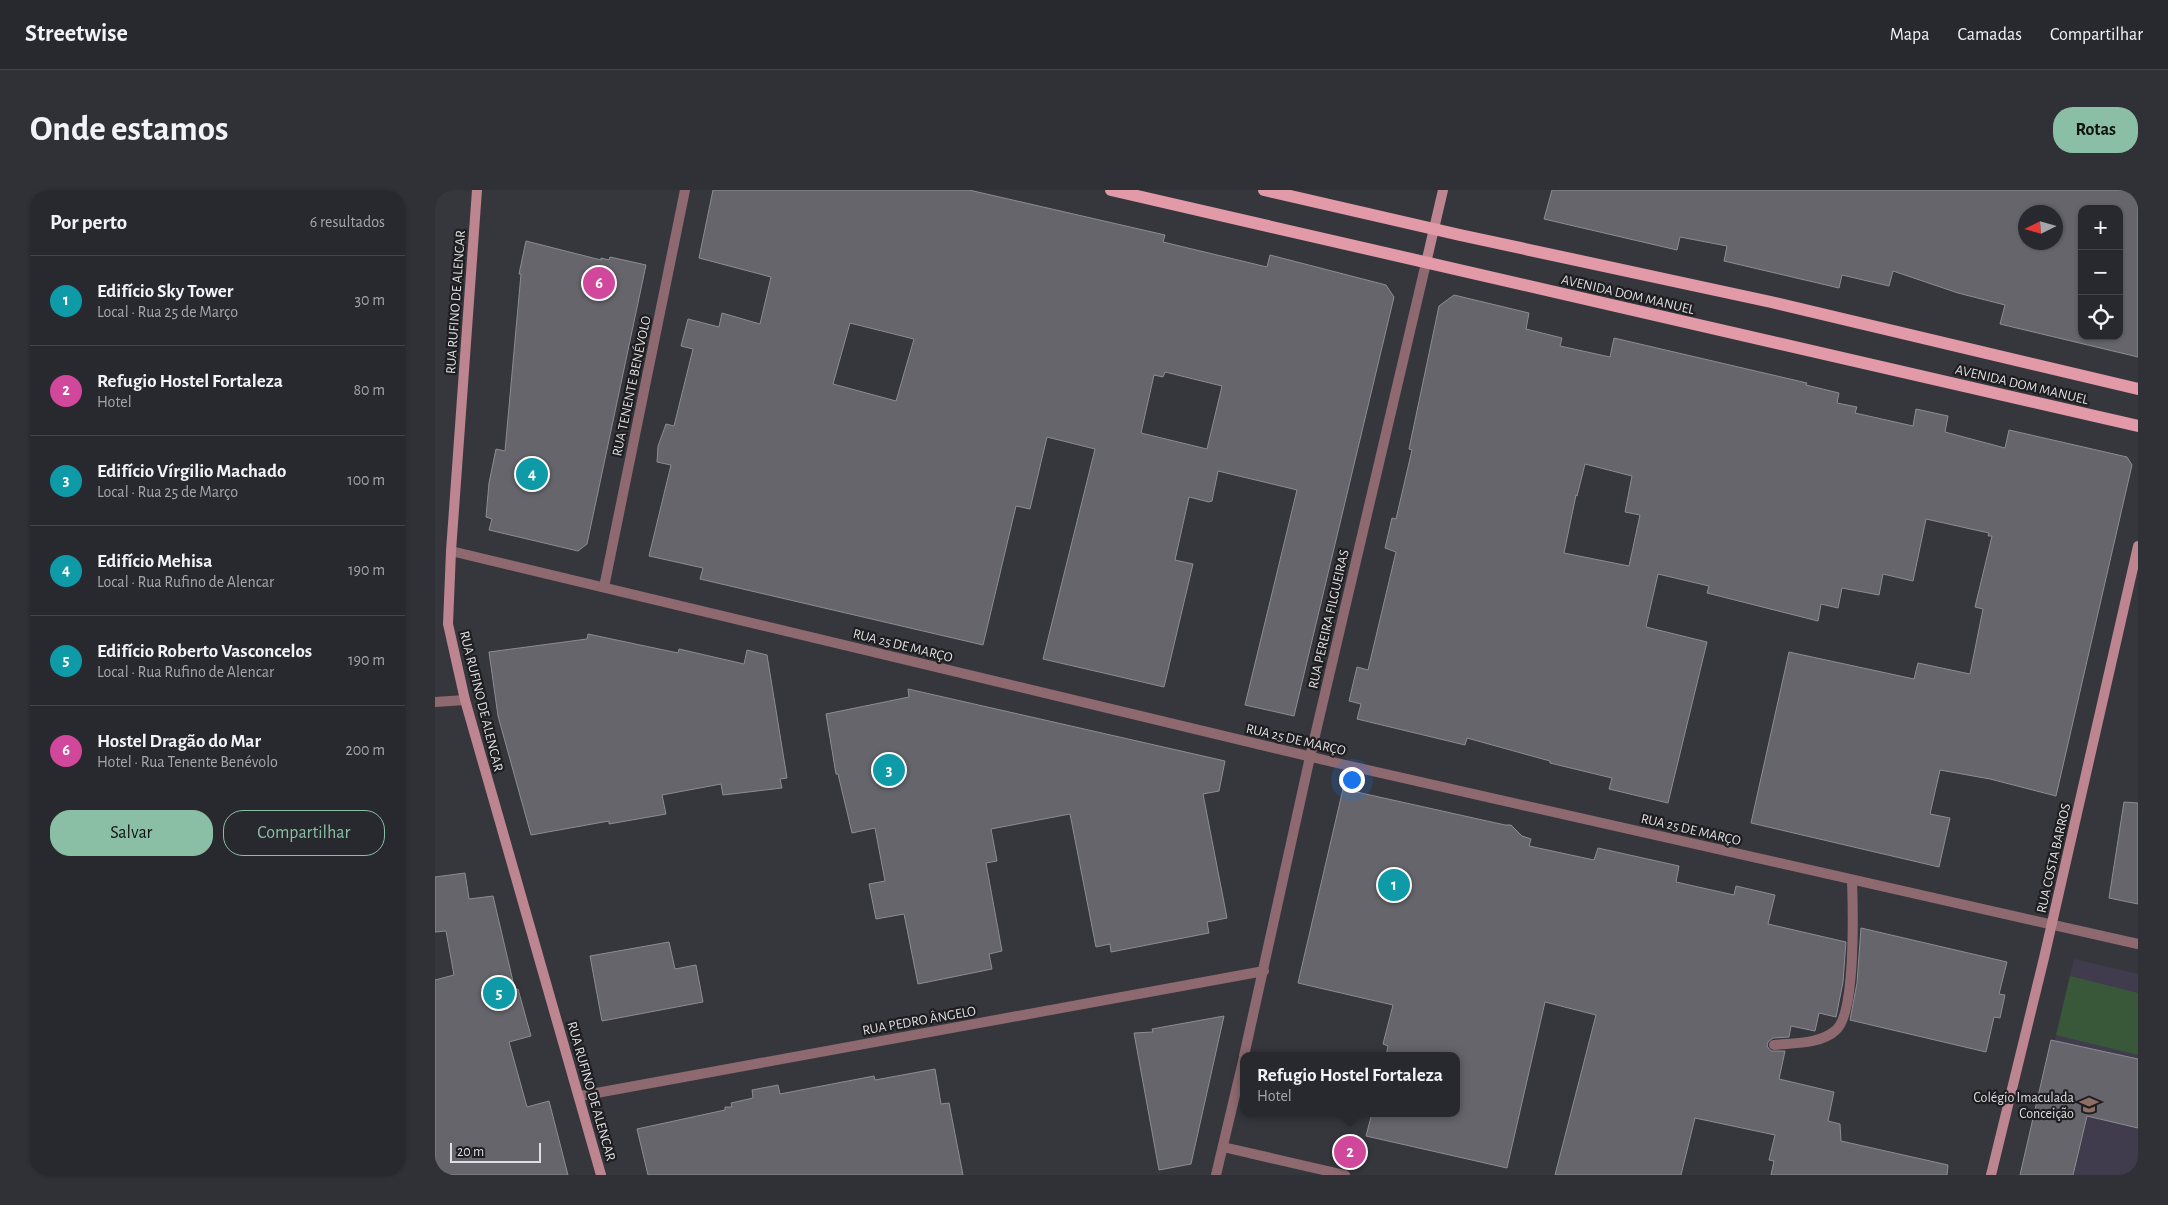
<!DOCTYPE html>
<html lang="pt">
<head>
<meta charset="utf-8">
<style>
  body { margin:0; font-family:"Alegreya Sans",sans-serif; background:#303136; color:#f1f3f6 }
  .controls { position:absolute; right:15px; top:15px; display:grid; overflow:hidden; border-radius:10px; box-shadow:0 1px 4px #0004 }
  .controls button { width:45px; height:45px; display:grid; place-items:center; padding:0; border:0; border-bottom:1px solid #44454a; background:#28292e; color:#f1f3f6; font:25px sans-serif }
  .compass { position:absolute; left:1583px; top:15px; width:45px; height:45px; border-radius:50%; background:#28292e; box-shadow:0 1px 4px #0004; rotate:265deg }
  .scale { position:absolute; left:15px; bottom:12px; width:91px; box-sizing:border-box; padding-left:5px; border:2px solid #dfdfe3; border-top:0; font-size:14px; line-height:18px; white-space:nowrap; color:#dfdfe3; -webkit-text-stroke:4px #1e1e21; paint-order:stroke }
  .you { position:absolute; left:916px; top:589px; width:18px; height:18px; margin:-12px; border:4px solid #fff; border-radius:50%; background:#1a73e8; box-shadow:0 0 0 8px #1a73e833 }
  .badge { display:grid; place-items:center; width:32px; height:32px; border-radius:50%; background:#8abfa5; color:#fff; font-size:16px; font-weight:700 }
  .pin { position:absolute; translate:-50% -50%; border:2px solid #fff; box-shadow:0 1px 5px #0006 }
  .popup { position:absolute; left:805px; top:862px; width:220px; height:65px; box-sizing:border-box; display:grid; place-content:center; border-radius:10px; background:#28292e; filter:drop-shadow(0 1px 4px #0005); font-size:16px; white-space:nowrap; color:#a5a6aa }
  .popup b { font-size:19px; color:#f1f3f6 }
  .popup::after { content:''; position:absolute; left:50%; top:100%; margin-left:-10px; border:10px solid transparent; border-top-color:#28292e }
  .list { margin:0; padding:0; list-style:none }
  h2 { display:flex; justify-content:space-between; align-items:center; height:65px; margin:0; padding:0 20px; font-size:21px }
  h2 small { font-size:16px; font-weight:400; color:#a5a6aa }
  .list li { display:grid; grid-template-columns:32px 1fr auto; gap:15px; align-items:center; box-sizing:border-box; height:90px; padding:0 20px; border-top:1px solid #44454a }
  .list b { display:block; font-size:19px; white-space:nowrap }
  .list p { margin:0; font-size:16px; white-space:nowrap; color:#a5a6aa }
  .list em { font-size:16px; font-style:normal; color:#a5a6aa }
  .actions { display:flex; gap:10px; padding:15px 20px }
  .actions a { flex:1; padding:11px 0; border:1px solid #8abfa5; border-radius:20px; text-align:center; font-size:18px; color:#8abfa5 }
  .actions .main { background:#8abfa5; color:#111 }
  .icon { flex:none; width:28px; height:28px; fill:none; stroke:currentColor; stroke-width:2; stroke-linecap:round; stroke-linejoin:round }
  .map { position:relative; flex:none; width:1703px; height:985px; overflow:hidden; border-radius:20px }
  header { display:flex; align-items:center; gap:30px; box-sizing:border-box; height:70px; padding:0 25px; background:#28292e; border-bottom:1px solid #44454a }
  header strong { font-size:24px }
  nav { display:flex; gap:28px; margin-inline-start:auto; font-size:18px }
  .intro { display:flex; align-items:center; justify-content:space-between; box-sizing:border-box; height:120px; padding:0 30px }
  h1 { margin:0; font-size:35px }
  .button { padding:12px 22px; border-radius:20px; background:#8abfa5; color:#111; font-size:18px; font-weight:700 }
  main { display:flex; gap:30px; padding:0 30px }
  aside { flex:1; background:#28292e; border-radius:20px; box-shadow:0 1px 4px #0004 }
  .map>svg:first-child { display:block }
  .education { fill:#413c4d }
  .green { fill:#385839 }
  .building { fill:#66656c; stroke:#8d8c93; fill-rule:evenodd }
  .lines { fill:none; stroke-linecap:round; stroke-linejoin:round }
  .lane { stroke:#8e6a70; stroke-width:10 }
  .street { stroke:#8e6a70; stroke-width:10 }
  .secondary { stroke:#bd8590; stroke-width:10 }
  .primary { stroke:#e29aa8; stroke-width:12 }
  .labels { text-anchor:middle; stroke-width:4.5; stroke-linejoin:round; paint-order:stroke }
  .street-label { font-size:14px; fill:#dfdfe3; stroke:#1e1e21 }
  .poi-label { font-size:14px; fill:#dfdfe3; stroke:#1e1e21; text-anchor:end }
</style>
</head>
<body>
<header>
<strong>Streetwise</strong>
<nav><a>Mapa</a><a>Camadas</a><a>Compartilhar</a></nav>
</header>
<div class="intro"><h1>Onde estamos</h1><a class="button">Rotas</a></div>
<main>
<aside>
<h2>Por perto<small>6 resultados</small></h2>
<ul class="list">
<li><span class="badge" style="background:#0f9aa8">1</span><div><b>Edifício Sky Tower</b><p>Local · Rua 25 de Março</p></div><em>30 m</em></li>
<li><span class="badge" style="background:#d1479c">2</span><div><b>Refugio Hostel Fortaleza</b><p>Hotel</p></div><em>80 m</em></li>
<li><span class="badge" style="background:#0f9aa8">3</span><div><b>Edifício Vírgilio Machado</b><p>Local · Rua 25 de Março</p></div><em>100 m</em></li>
<li><span class="badge" style="background:#0f9aa8">4</span><div><b>Edifício Mehisa</b><p>Local · Rua Rufino de Alencar</p></div><em>190 m</em></li>
<li><span class="badge" style="background:#0f9aa8">5</span><div><b>Edifício Roberto Vasconcelos</b><p>Local · Rua Rufino de Alencar</p></div><em>190 m</em></li>
<li><span class="badge" style="background:#d1479c">6</span><div><b>Hostel Dragão do Mar</b><p>Hotel · Rua Tenente Benévolo</p></div><em>200 m</em></li>
</ul>
<div class="actions"><a class="main">Salvar</a><a>Compartilhar</a></div>
</aside>
<div class="map">
<svg width="1703" height="985" viewBox="0 0 1703 985">
  <rect width="100%" height="100%" fill="#36373d"/>
  <!-- education -->
  <path class="education" d="M1639 769 1703 784V985H1589Z"/>
  <!-- green -->
  <path class="green" d="M1635 786 1703 803V865L1621 845Z"/>
  <!-- building -->
  <g class="building">
    <path d="M278 0H534L730 45 728 52 832 77 835 65 951 95 959 107 859 526 810 515 862 300 854 298 783 281 777 311 774 312 754 307 740 370 758 374 729 497 608 469 660 259 612 247 595 319 581 316 548 455 265 389 268 378 214 366 236 275 222 272 223 256 231 234 239 236 258 159 246 156 253 129 284 137 287 123 325 134 336 87 264 68ZM415 133 479 149 461 211 398 194ZM730 182 787 196 772 259 706 243 719 185 728 187Z"/>
    <path d="M1117 0H1703V167L1565 134 1570 115 1523 103 1458 81 1454 96 1407 85 1404 98 1289 71 1292 56 1245 47 1242 60 1109 29ZM1647 19H1684V146H1647ZM1590 22H1620V52H1590Z"/>
    <path d="M91 51 166 70V68L174 70 175 67 211 75 152 354 143 361 54 340 57 329 51 327 54 293 61 259 70 261 86 84H84Z"/>
    <path d="M1019 105 1094 123 1091 139 1127 148 1125 156 1175 167 1179 148 1372 193 1371 195 1404 203 1402 213 1422 217 1420 223 1478 236 1481 219 1513 226 1510 242 1570 258 1574 240 1692 267 1697 275 1621 606 1555 589 1505 580 1495 624 1515 628 1504 677 1316 633 1354 462 1479 489 1483 473 1535 484 1548 419 1540 417 1557 346H1553L1554 343 1491 329 1478 391 1448 384 1444 405 1407 398 1403 418 1386 414 1383 431 1272 403 1274 396 1223 384 1211 437 1272 452 1233 613 1174 599 1177 588 1115 573V571L1032 548 1030 555 922 529 926 514 914 511 922 477 933 480 961 362 950 358 957 328 961 329 977 260 974 259 1004 116ZM1150 274 1197 286 1190 322 1205 325 1194 376 1129 363 1141 305 1142 306Z"/>
    <path d="M153 444 243 463 244 459 309 474 312 460 332 465 352 588 345 589 347 598 288 605 286 594 227 605 231 624 174 634V631L96 645 63 526 54 462 152 449Z"/>
    <path d="M473 499 790 571 784 601 768 604 792 728 772 732 774 743 676 762 675 754 661 757 635 624 556 639 562 671 551 673 567 761 554 764 557 779 483 794 469 724 441 729 434 694 450 691 440 638 417 643 403 584H401L391 524 474 507Z"/>
    <path d="M908 599 1070 635H1076L1087 646 1096 649 1094 656 1159 670 1163 658 1244 676 1241 692 1299 705 1301 696 1340 705 1333 734 1411 752 1408 792 1401 827 1384 823 1380 841 1356 836 1354 847 1338 848 1333 852 1332 856 1336 861H1350L1344 889 1399 902 1393 931 1405 934 1406 951 1513 975 1512 985H1336L1339 971 1334 970 1340 945 1260 928 1246 985H1120L1161 825 1110 812 1072 978 931 946 937 923H1021V866H951L953 856 948 854 958 815 863 793Z"/>
    <path d="M1689 612 1703 613V714L1674 708Z"/>
    <path d="M30 683 34 709 58 706 80 800 83 799 96 846 74 852 92 917 114 911 133 985H0V790L19 785 11 741 0 742V687Z"/>
    <path d="M1426 738 1572 772 1564 804 1570 805 1565 828 1559 827 1551 862 1415 830 1422 793Z"/>
    <path d="M234 752 240 779 261 775 268 812 167 831 155 766Z"/>
    <path d="M789 826 756 974 724 980 699 843 718 842 717 839Z"/>
    <path d="M1616 850 1703 869V938L1652 926 1638 985H1585Z"/>
    <path d="M500 879 506 914 514 913 528 985H213L202 939 290 920V917H297L296 913 318 908 317 900 343 895 345 904 439 886 440 890Z"/>
  </g>
  <g class="lines">
    <!-- lane -->
    <path class="lane" d="M1339 855C1359 853 1386 854 1401 840 1421 823 1418 718 1417 690"/>
    <!-- street -->
    <g class="street">
      <path d="M16 361 906 574 1703 754"/>
      <path d="M169 397 250 0"/>
      <path d="M0 512 30 510"/>
      <path d="M809 866 875 567 991 73"/>
      <path d="M145 906 829 781"/>
      <path d="M788 957 910 985"/>
      <path d="M781 985 809 867"/>
    </g>
    <!-- secondary -->
    <g class="secondary">
      <path d="M42 0 16 361 13 434 30 510 166 985"/>
      <path d="M991 73 1008 0"/>
      <path d="M1556 985 1609 768 1703 356"/>
    </g>
    <!-- primary -->
    <g class="primary">
      <path d="M676 0 1703 236"/>
      <path d="M829 0 1025 45 1336 112 1703 199"/>
    </g>
  </g>
  <!-- icons -->
  <defs>
    <g id="school-bare" transform="scale(1.5)"><path d="M0-5L7-2L0 1L-7-2ZM-4 1L0 2.5L4 1V4Q0 6-4 4Z" fill="#8d6e63" stroke="#1e1e21" stroke-width="2.5" paint-order="stroke"/></g>
  </defs>
  <g fill-rule="evenodd">
    <use href="#school-bare" x="1654" y="915"/>
  </g>
  <g class="labels">
    <!-- street labels -->
    <g class="street-label">
      <text transform="translate(1193 104) rotate(13)" y="5">AVENIDA DOM MANUEL</text>
      <text transform="translate(20 112) rotate(-86)" y="5">RUA RUFINO DE ALENCAR</text>
      <text transform="translate(1587 194) rotate(13)" y="5">AVENIDA DOM MANUEL</text>
      <text transform="translate(196 196) rotate(-78)" y="5">RUA TENENTE BENÉVOLO</text>
      <text transform="translate(893 429) rotate(-77)" y="5">RUA PEREIRA FILGUEIRAS</text>
      <text transform="translate(468 455) rotate(14)" y="5">RUA 25 DE MARÇO</text>
      <text transform="translate(47 511) rotate(76)" y="5">RUA RUFINO DE ALENCAR</text>
      <text transform="translate(861 549) rotate(13)" y="5">RUA 25 DE MARÇO</text>
      <text transform="translate(1256 639) rotate(13)" y="5">RUA 25 DE MARÇO</text>
      <text transform="translate(1618 668) rotate(-77)" y="5">RUA COSTA BARROS</text>
      <text transform="translate(484 830) rotate(-10)" y="5">RUA PEDRO ÂNGELO</text>
      <text transform="translate(157 901) rotate(74)" y="5">RUA RUFINO DE ALENCAR</text>
    </g>
    <!-- poi labels -->
    <g class="poi-label">
      <text x="1639" y="912">Colégio Imaculada<tspan x="1639" dy="16">Conceição</tspan></text>
    </g>
  </g>
</svg>
<div class="controls">
<button>+</button>
<button>−</button>
<button><svg class="icon" aria-label="locate" viewBox="0 0 24 24"><circle cx="12" cy="12" r="6"/><path d="M12 2v4M12 18v4M2 12h4M18 12h4"/></svg></button>
</div>
<svg class="compass" viewBox="-18 -18 36 36"><path d="M0-13l5 13h-10z" fill="#e53935"/><path d="M0 13l5-13h-10z" fill="#a5a6aa"/></svg>
<div class="scale">20 m</div>
<div class="you"></div>
<div class="pin badge" style="left:959px;top:695px;background:#0f9aa8">1</div>
<div class="pin badge" style="left:915px;top:962px;background:#d1479c">2</div>
<div class="popup"><b>Refugio Hostel Fortaleza</b>Hotel</div>
<div class="pin badge" style="left:454px;top:580px;background:#0f9aa8">3</div>
<div class="pin badge" style="left:97px;top:284px;background:#0f9aa8">4</div>
<div class="pin badge" style="left:64px;top:803px;background:#0f9aa8">5</div>
<div class="pin badge" style="left:164px;top:93px;background:#d1479c">6</div>
</div>
</main>
</body>
</html>
